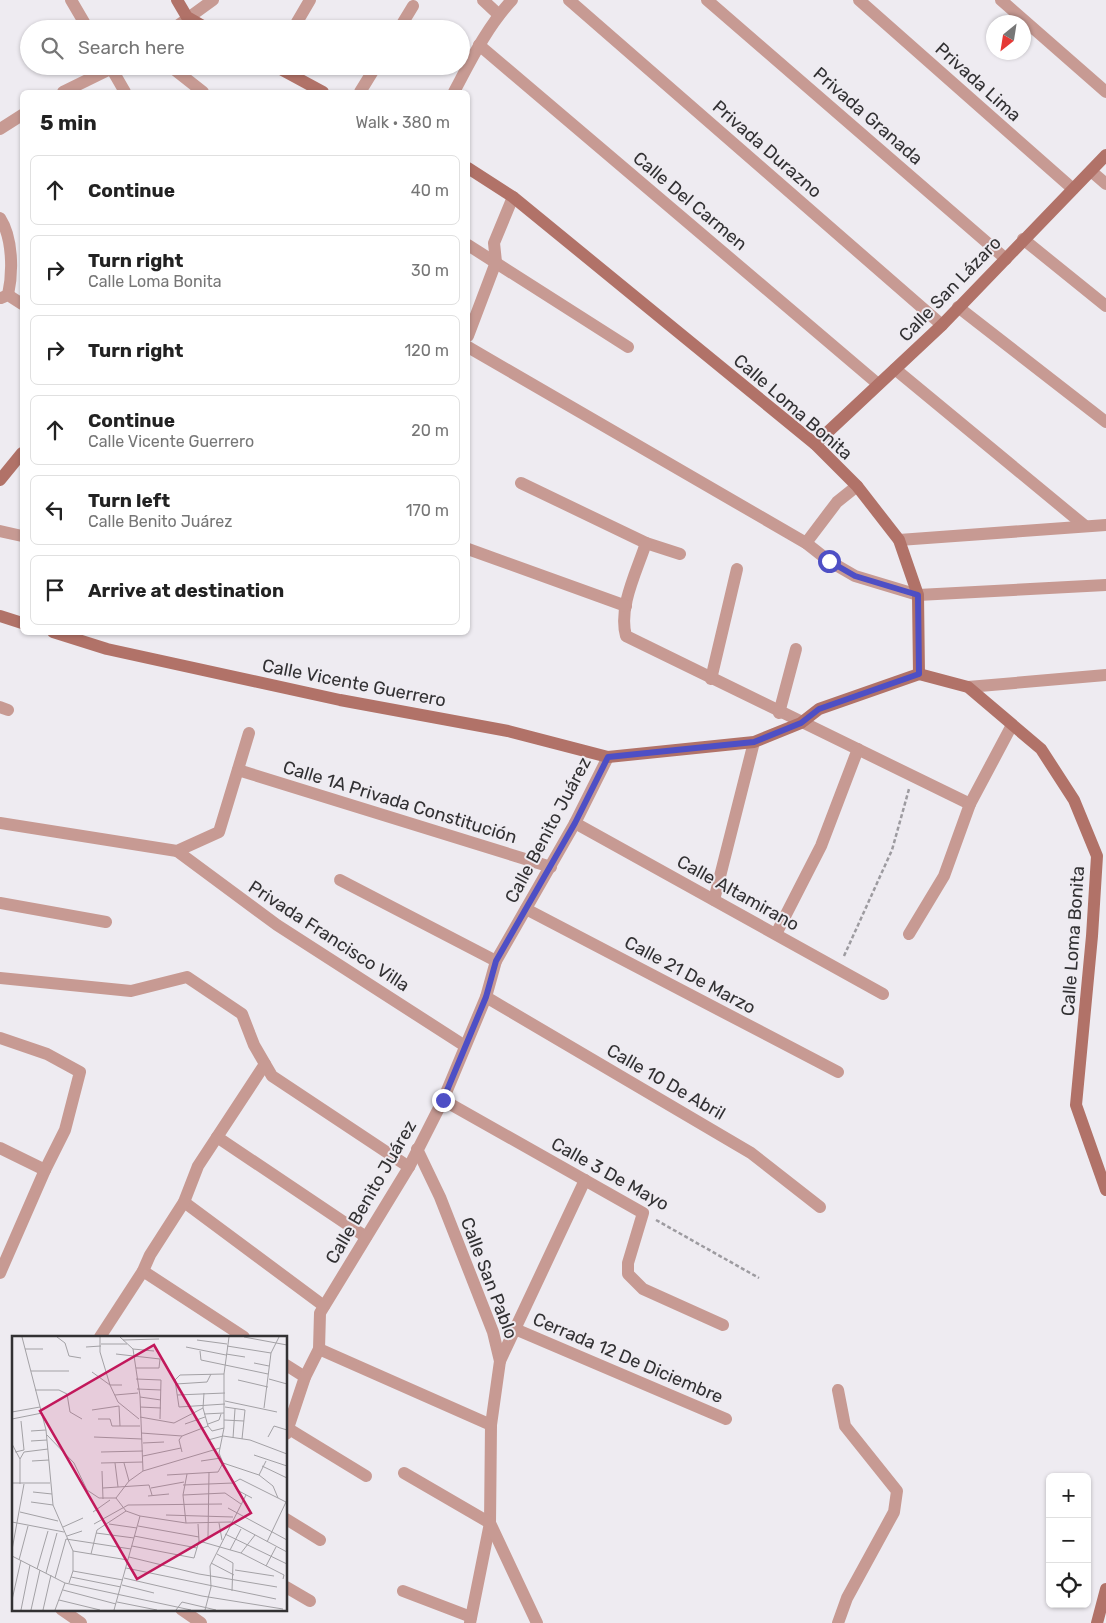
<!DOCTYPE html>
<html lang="en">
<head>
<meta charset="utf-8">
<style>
  body { margin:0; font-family:Rubik,sans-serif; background:#f6f6f6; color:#222 }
  .controls { position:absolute; right:15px; bottom:15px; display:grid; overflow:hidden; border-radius:8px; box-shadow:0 1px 4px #0004 }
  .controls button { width:45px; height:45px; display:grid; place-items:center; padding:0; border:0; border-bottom:1px solid #e0e0e0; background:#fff; color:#222; font:25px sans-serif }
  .compass { position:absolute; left:986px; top:15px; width:45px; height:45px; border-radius:50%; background:#fff; box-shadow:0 1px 4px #0004; rotate:210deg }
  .stop { position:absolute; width:15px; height:15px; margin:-11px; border:4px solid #4e4fc5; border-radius:50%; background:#fff }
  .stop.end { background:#4e4fc5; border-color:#fff; box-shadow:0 1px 5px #0008 }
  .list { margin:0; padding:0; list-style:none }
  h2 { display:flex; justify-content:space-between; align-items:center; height:65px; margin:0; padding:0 20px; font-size:21px }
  h2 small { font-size:16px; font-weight:400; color:#767676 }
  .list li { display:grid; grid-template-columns:32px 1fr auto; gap:15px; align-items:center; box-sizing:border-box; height:70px; margin:0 10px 10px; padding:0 10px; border:1px solid #e0e0e0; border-radius:8px }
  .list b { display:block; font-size:19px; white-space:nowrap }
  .list p { margin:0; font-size:16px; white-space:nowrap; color:#767676 }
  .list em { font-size:16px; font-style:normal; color:#767676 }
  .icon { flex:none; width:28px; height:28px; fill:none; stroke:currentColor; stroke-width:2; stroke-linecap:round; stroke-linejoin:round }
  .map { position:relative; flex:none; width:1106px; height:1623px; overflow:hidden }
  .search { position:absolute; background:#fff; box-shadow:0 1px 4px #0004; left:20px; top:20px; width:450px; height:55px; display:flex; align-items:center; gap:12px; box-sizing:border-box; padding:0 18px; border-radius:28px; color:#767676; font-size:19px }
  .panel { position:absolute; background:#fff; box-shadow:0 1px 4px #0004; left:20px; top:90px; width:450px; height:545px; border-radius:8px }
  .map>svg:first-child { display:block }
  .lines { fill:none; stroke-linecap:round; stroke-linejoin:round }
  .path { stroke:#9d9ba0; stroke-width:2.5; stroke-dasharray:4 2.5; stroke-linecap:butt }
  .street { stroke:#c79a93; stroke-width:12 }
  .secondary { stroke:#b17268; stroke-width:12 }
  .route { stroke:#4e4fc5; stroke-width:6 }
  .labels { text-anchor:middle; stroke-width:4; stroke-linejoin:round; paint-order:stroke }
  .street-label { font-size:18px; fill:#323133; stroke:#eeebf1 }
  .inset-road { fill:none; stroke:#a3a1a5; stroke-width:1 }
  .view { fill:#c2185b; fill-opacity:0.15; stroke:#c2185b; stroke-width:2.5 }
  .inset-edge { fill:none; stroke:#323133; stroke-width:2.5 }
</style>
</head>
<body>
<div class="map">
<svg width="1106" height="1623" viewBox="0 0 1106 1623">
  <rect width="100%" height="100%" fill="#eeebf1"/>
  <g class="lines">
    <!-- path -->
    <g class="path">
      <path d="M844 956 892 850 909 789"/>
      <path d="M656 1220 759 1278"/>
    </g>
    <!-- street -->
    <g class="street">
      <path d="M71 0 88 29"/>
      <path d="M483 0 499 15"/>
      <path d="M569 0 942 325"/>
      <path d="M707 0 1006 259"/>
      <path d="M859 0 1073 189"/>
      <path d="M1001 0 1106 92"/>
      <path d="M173 29 213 0"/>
      <path d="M293 29 310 0"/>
      <path d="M399 29 413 6"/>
      <path d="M479 45 878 384"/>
      <path d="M110 66 125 92"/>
      <path d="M170 66 203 92"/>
      <path d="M63 92 116 66"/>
      <path d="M360 92 376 66"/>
      <path d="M454 92C471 60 487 27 512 0"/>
      <path d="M0 129 22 115"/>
      <path d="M1091 171 1106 184"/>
      <path d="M0 218C13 238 13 272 8 295"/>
      <path d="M1023 239 1106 306"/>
      <path d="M468 245 628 347"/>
      <path d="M1 298 8 295 22 304"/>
      <path d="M958 307 1106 422"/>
      <path d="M468 336 496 262 494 243 513 197"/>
      <path d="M468 347 806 543 829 561 855 576 918 595 1106 585"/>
      <path d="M895 369 1085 526"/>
      <path d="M521 483 646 543 680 554"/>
      <path d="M0 531 22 536"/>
      <path d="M899 540 1106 525"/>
      <path d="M646 543C637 571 618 607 626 636L970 804"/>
      <path d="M806 543 837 502 857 486"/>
      <path d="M468 549 626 606"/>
      <path d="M711 679 737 569"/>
      <path d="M968 687 1106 675"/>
      <path d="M0 707 8 710"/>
      <path d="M779 713 796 649"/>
      <path d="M238 770 551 867"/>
      <path d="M0 823 177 851 219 832 249 733"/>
      <path d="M575 823 883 994"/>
      <path d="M177 851 277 925 465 1046"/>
      <path d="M340 880 496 961"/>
      <path d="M714 900 754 742"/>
      <path d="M0 903 106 922"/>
      <path d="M526 909 838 1072"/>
      <path d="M776 934 821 846 858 749"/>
      <path d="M909 934 944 876 970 804 1012 725"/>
      <path d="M0 978 131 991 187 977 242 1014 254 1045 272 1076 409 1167"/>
      <path d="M486 997 751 1153 820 1207"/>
      <path d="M0 1038 47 1054 80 1072 65 1130 45 1170 0 1273"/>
      <path d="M443 1100 643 1213 628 1263V1274L643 1289 723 1325"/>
      <path d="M217 1137 366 1237"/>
      <path d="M0 1148 45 1170"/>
      <path d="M417 1149 440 1197 493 1332 500 1361 491 1425 490 1523 470 1623"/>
      <path d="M184 1202 324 1306"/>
      <path d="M143 1271 244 1337"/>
      <path d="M515 1329 726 1419"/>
      <path d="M100 1337 143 1271 150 1255 184 1202 198 1166 265 1064"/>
      <path d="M319 1349 491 1425"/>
      <path d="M500 1361 585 1180"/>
      <path d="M286 1365 305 1377"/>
      <path d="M838 1390 845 1426 897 1491 894 1512 847 1598 838 1623"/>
      <path d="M289 1429 366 1476"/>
      <path d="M286 1434 305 1377 319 1349 320 1313 409 1167 443 1100 486 997 496 961 575 823 608 757"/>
      <path d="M404 1473 490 1523 537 1623"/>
      <path d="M286 1519 320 1540"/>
      <path d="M286 1587 310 1601"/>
      <path d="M403 1591 471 1617"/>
      <path d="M61 1609 81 1623"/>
      <path d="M181 1609 201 1623"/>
    </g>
    <!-- secondary -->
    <g class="secondary">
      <path d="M177 0 187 17 208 29"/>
      <path d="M275 66 323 92"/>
      <path d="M468 168 513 197 815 444 857 486 899 540 918 595 919 674"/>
      <path d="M815 444 942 325 1106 155"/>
      <path d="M0 480 22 453"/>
      <path d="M0 616 22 623"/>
      <path d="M53 632 107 649 340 700 508 731 608 757 754 742 801 723 819 709 919 674"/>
      <path d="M919 674 968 687 1041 749 1074 800 1097 856 1092 936 1076 1105 1106 1190"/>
      <path d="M1097 1623 1106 1589"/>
    </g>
  </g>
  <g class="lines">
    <!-- route -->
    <path class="route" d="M443 1100 486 997 496 961 575 823 608 757 754 742 801 723 819 709 919 674 918 595 855 576 829 561"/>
  </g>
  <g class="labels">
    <!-- street labels -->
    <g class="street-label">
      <text transform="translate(978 82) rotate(42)" y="6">Privada Lima</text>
      <text transform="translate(868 116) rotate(41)" y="6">Privada Granada</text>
      <text transform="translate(767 149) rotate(41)" y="6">Privada Durazno</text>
      <text transform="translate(690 201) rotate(40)" y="6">Calle Del Carmen</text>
      <text transform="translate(950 289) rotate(-46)" y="6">Calle San Lázaro</text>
      <text transform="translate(793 407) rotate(41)" y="6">Calle Loma Bonita</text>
      <text transform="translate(354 683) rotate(11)" y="6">Calle Vicente Guerrero</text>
      <text transform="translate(400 802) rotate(17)" y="6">Calle 1A Privada Constitución</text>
      <text transform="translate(548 830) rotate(-62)" y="6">Calle Benito Juárez</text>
      <text transform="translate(738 893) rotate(29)" y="6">Calle Altamirano</text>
      <text transform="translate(329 936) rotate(33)" y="6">Privada Francisco Villa</text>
      <text transform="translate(1073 941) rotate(-86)" y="6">Calle Loma Bonita</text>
      <text transform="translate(690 975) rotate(28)" y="6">Calle 21 De Marzo</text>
      <text transform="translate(666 1082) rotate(30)" y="6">Calle 10 De Abril</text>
      <text transform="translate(610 1174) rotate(29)" y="6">Calle 3 De Mayo</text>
      <text transform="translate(371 1192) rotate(-60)" y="6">Calle Benito Juárez</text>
      <text transform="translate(489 1278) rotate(69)" y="6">Calle San Pablo</text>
      <text transform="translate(628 1358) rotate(23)" y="6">Cerrada 12 De Diciembre</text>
    </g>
  </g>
  <!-- overview -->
  <g transform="translate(12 1336)">
    <rect width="275" height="275" fill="#eeebf1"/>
    <path class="inset-road" d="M10 1 34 94 41 169 61 215V235L57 247M45 1 53 7 57 20 69 22M88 1V16L98 49 106 66 127 83M108 1 121 13 128 60 131 135M232 1 275 9M111 4 147 3M185 4 215 8M89 8H115M215 10 259 17M74 11 89 10M174 11 214 19M13 13H31M121 13 142 15M188 15 189 24 256 38M104 18 148 23 147 32H124M214 18 233 21M242 27 257 30M19 35H57M80 36 98 49H110M212 38 168 39 163 44 167 71 213 68M124 43 149 44 148 83M257 43 275 48M226 44 256 51M164 48 195 46 199 38M125 53 149 54M23 54H47L55 58 58 76 70 83M103 59 126 57M165 59 213 57M128 61 149 64M213 65 265 76M107 70 108 90M128 71 149 72M213 71 233 74 230 103M252 72 259 17 267 1M80 74 107 70M0 76 28 71M192 78 212 77M128 81 162 87 191 72M0 83 30 77M86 83H98L100 90H128M212 84 232 85M173 88 193 81M196 88 207 84 209 78M196 90 200 95 212 92M19 95 34 94M129 97 170 100M35 99 62 127 75 154 87 162H104M82 101 130 103M256 101 262 90 275 94M221 102 223 73M196 104 211 100 238 104 275 118M19 105 35 104M131 107 152 106M0 108 8 123V148M3 116 12 114 9 85M89 116 131 115M170 116 167 104 170 100 196 90 191 72 192 57M242 119 275 130M131 120 169 112M8 123 12 116 36 113M20 125 37 124M189 125 209 122M89 127 131 126M103 127 106 151M112 127 117 145M211 127 207 117 212 92V38L217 1M211 127 247 139 261 150 266 162 274 166M250 130 275 142M90 135 91 163M155 139 206 136 211 127M247 139 254 125M0 147H38M221 147 225 154 240 162M171 149 221 147 228 143 266 162M91 152 137 149 140 159M139 152 172 146M21 156 40 158M171 159 213 157 229 168M136 160 157 158M104 162 114 175 128 180 174 187 219 186 275 216M104 162 117 145 131 135 208 112M19 166 41 169M216 172 275 204M8 176 46 185M81 176 98 164M154 179 221 181M0 186 52 196M174 187 171 159 175 138M207 187 210 204M82 188 116 169 210 168M97 188 125 192M126 190 187 201M51 191 71 182M84 197 122 202M213 198 275 228M55 200 70 195M122 200 185 212M196 201 197 136M187 205 229 217 272 239 271 243M255 206 274 166M120 210 182 222 187 205 186 188M0 214 12 148M218 214 229 193M61 215 116 224M229 217 243 199M79 218 85 194 114 175M205 218 221 227 220 255M0 220 53 247 179 274M117 221 187 238 265 251M7 224 16 190M199 227 222 239M254 230 264 211M114 232 264 263M25 233 36 195M223 234 262 240M61 235 111 244M34 237 45 197M59 241 109 251M43 242 54 203 119 213M112 242 190 260 271 273M110 249 142 257M51 254 104 268M0 264 9 224M47 264 88 274M105 266 145 274M9 274 18 229M19 274 28 234M31 274 39 239M43 274 53 247M102 274 128 180M164 274 170 266 204 274M193 274 199 251 198 230 234 159"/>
    <path class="view" d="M142 9 239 177 125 243 28 75Z"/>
    <rect width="275" height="275" class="inset-edge"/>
  </g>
</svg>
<div class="controls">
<button>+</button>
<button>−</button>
<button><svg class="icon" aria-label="locate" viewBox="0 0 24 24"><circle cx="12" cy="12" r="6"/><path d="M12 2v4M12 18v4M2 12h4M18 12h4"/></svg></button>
</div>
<svg class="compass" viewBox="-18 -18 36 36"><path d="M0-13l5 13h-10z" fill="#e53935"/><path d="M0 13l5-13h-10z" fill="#767676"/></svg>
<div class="stop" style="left:829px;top:561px"></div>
<div class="stop end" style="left:443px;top:1100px"></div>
<div class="search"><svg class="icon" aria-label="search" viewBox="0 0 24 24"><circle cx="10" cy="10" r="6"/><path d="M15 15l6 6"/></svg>Search here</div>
<section class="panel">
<h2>5 min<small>Walk · 380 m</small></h2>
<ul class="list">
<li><svg class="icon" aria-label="ahead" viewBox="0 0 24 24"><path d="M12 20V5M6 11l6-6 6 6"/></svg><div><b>Continue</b></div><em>40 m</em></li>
<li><svg class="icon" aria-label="right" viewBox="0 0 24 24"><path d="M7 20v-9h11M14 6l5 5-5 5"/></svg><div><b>Turn right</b><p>Calle Loma Bonita</p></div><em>30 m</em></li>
<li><svg class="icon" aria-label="right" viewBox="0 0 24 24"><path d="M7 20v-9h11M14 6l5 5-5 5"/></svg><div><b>Turn right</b></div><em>120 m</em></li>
<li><svg class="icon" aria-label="ahead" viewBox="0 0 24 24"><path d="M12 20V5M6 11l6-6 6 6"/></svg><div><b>Continue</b><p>Calle Vicente Guerrero</p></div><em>20 m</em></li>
<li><svg class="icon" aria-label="left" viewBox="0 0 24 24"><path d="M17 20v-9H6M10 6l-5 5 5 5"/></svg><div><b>Turn left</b><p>Calle Benito Juárez</p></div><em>170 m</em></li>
<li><svg class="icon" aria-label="arrive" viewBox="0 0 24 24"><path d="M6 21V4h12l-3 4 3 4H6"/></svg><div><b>Arrive at destination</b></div></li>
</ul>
</section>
</div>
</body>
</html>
